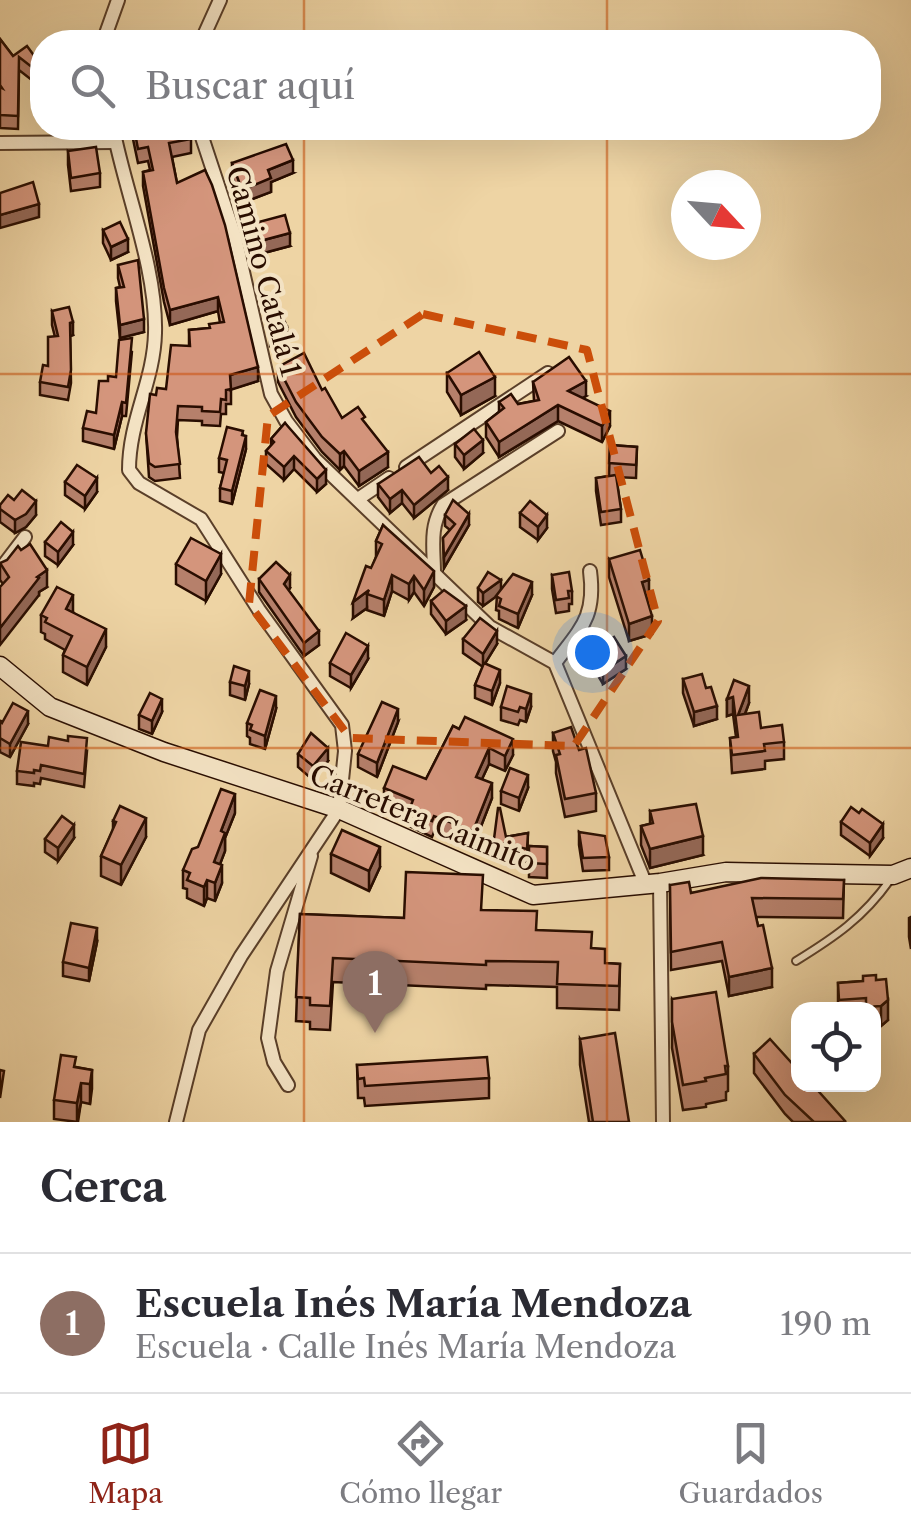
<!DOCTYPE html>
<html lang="es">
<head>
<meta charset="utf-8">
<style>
  body { margin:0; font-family:"Libre Caslon Text",serif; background:#f2f2f3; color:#2b2b33 }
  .controls { position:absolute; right:30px; bottom:30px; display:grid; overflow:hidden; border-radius:20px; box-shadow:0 10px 40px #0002 }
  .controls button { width:90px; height:90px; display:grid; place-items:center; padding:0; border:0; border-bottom:2px solid #e1e1e2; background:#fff; color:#2b2b33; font:50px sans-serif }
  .compass { position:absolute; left:671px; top:170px; width:90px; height:90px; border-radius:50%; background:#fff; box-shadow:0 10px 40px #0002; rotate:116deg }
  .you { position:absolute; left:592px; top:652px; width:35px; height:35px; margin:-25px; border:8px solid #fff; border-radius:50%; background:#1a73e8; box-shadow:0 0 0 15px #1a73e833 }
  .badge { display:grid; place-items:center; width:65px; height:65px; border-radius:50%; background:#8f2418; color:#fff; font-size:32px; font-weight:700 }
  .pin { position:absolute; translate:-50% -82px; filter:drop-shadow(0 2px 5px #0008) }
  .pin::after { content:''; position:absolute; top:52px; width:35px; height:30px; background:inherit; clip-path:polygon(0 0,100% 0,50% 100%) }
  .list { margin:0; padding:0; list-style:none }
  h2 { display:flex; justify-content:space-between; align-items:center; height:130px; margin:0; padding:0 40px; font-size:42px }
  h2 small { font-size:32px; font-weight:400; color:#7c7c81 }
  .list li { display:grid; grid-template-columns:65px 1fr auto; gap:30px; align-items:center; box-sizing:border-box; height:140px; padding:0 40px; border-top:2px solid #e1e1e2 }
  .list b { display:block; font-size:38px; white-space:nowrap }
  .list p { margin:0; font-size:32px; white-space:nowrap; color:#7c7c81 }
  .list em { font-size:32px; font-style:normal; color:#7c7c81 }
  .icon { flex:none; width:55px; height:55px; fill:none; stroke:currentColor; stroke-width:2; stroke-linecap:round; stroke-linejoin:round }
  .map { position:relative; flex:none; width:911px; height:1122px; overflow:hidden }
  .search { position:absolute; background:#fff; box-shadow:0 10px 40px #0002; left:30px; right:30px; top:30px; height:110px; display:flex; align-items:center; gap:25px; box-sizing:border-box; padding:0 35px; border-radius:40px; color:#7c7c81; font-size:38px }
  .sheet { height:270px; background:#fff }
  nav { display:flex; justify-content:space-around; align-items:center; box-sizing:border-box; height:140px; border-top:2px solid #e1e1e2; background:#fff; font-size:28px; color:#7c7c81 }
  nav a { display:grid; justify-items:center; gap:5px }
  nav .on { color:#8f2418 }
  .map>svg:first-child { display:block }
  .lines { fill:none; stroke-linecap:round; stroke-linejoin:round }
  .lane-casing { stroke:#5a3f29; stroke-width:10 }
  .street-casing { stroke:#5a3f29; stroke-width:16 }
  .secondary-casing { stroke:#290d00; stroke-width:21 }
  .lane { stroke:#f4e3c4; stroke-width:6 }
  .street { stroke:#f4e3c4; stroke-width:12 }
  .secondary { stroke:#f4e3c4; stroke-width:18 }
  .wall { fill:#b6806b; stroke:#290d00; stroke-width:2.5 }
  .shaded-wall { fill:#946857; stroke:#290d00; stroke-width:2.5 }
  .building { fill:#d4957c; stroke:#290d00; stroke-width:2.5 }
  .marked { fill:none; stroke:#cb4e0a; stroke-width:8; stroke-dasharray:20 12; stroke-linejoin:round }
  .grid { fill:none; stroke:#cb4e0a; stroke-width:2.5; stroke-opacity:0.55 }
  .labels { text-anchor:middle; stroke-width:8; stroke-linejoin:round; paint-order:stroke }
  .street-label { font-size:28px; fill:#290d00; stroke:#f4e3c4 }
</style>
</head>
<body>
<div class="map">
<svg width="911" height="1122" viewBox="0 0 911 1122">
  <rect width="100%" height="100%" fill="#eed4a4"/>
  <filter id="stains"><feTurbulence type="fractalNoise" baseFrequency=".002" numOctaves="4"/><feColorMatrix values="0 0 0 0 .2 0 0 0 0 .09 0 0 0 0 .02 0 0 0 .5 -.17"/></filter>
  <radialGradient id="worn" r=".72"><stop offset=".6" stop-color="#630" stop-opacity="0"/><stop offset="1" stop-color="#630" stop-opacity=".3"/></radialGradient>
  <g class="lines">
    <!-- lane casing -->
    <g class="lane-casing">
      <path id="lane" d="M796 961C835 937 863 918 890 880"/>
    </g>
    <!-- street casing -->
    <g class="street-casing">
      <g id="street">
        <path d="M103 42 118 0"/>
        <path d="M201 42 220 0"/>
        <path d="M113 128C125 191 157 269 155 333 154 381 129 420 129 470L139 483 201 519 259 610 342 725 345 751 339 809 241 956 199 1030 176 1122"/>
        <path d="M199 128 235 237 271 394 286 421 315 459 490 627 555 663 646 885"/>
        <path d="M0 143 115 142"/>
        <path d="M406 467 548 373"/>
        <path d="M358 499 389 478"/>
        <path d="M0 570 25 537"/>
        <path d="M434 573C434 548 429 528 443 505L558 431"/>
        <path d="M555 663C581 628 596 617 590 571"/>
        <path d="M660 883 663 1122"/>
        <path d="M288 1085 274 1062 268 1038 277 971 311 856"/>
      </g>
    </g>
    <!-- secondary casing -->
    <g class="secondary-casing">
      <path id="secondary" d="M0 666 50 707 164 752 339 809 533 895 660 883 726 872 893 875 911 868"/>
    </g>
    <!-- lane -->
    <use href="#lane" class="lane"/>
    <!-- street -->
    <use href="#street" class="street"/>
    <!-- secondary -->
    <use href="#secondary" class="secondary"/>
  </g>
  <!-- wall -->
  <g class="wall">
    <path d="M0 39 13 56 38 61 42 55V88L19 70 18 129 0 128Z"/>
    <path d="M133 128 191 139V153L172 157 177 183 258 381 231 389V404H226V414H221L220 426 202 425V421L178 420 177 437 180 478 155 481 149 477 146 433 156 395 166 389 189 346V330L210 328 220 323 218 311 170 325 164 302 143 186V172L150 170 148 161 138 163 133 139Z"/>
    <path d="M212 128H231V131L213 134Z"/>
    <path d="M68 151 100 173V187L71 191 68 165Z"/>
    <path d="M232 163 293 173 271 182V192L242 203 232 176Z"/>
    <path d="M255 223 290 246 260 254 255 236Z"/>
    <path d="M103 230 128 252 111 260 103 243Z"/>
    <path d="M118 265 144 332 120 338 116 301V288L120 287 118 278Z"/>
    <path d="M52 311 73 335 70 336 71 383 68 400 40 395V382L48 366 55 337 52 325Z"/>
    <path d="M132 351 126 416H122L114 449 83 441V428L96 413 108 381 116 377Z"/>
    <path d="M278 367 322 390 342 418 365 423 388 467 359 486 344 466 340 470 322 452 296 417 278 382Z"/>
    <path d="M447 373 495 396 461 415 447 392Z"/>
    <path d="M533 382 586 396 582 398 610 426 602 442 558 421 499 457 486 437V422L499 412V402L518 404 534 401Z"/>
    <path d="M285 423 326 484 317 492 294 469 284 480 266 464V451L271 446V439Z"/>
    <path d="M243 435 246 449 232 504 220 501V488L224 473 219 472V458Z"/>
    <path d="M455 444 483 453 464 469 455 457Z"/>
    <path d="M610 445 637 447 636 478 616 477 621 509V522L601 525 596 491V478L609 476Z"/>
    <path d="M431 473 448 490 414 518 402 503 390 513 378 497V484Z"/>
    <path d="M65 482 97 492 85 509 65 495Z"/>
    <path d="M14 500 36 515 26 527 15 533 0 522V505Z"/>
    <path d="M520 513 547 528 538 540 520 527Z"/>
    <path d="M445 515 469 525 444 568 443 538 450 530 445 526Z"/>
    <path d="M383 525 434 587 424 606 414 592 409 600 392 591 384 616 367 610V608L353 618 376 557V541Z"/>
    <path d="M45 542 73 545 58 565 45 556Z"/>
    <path d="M609 559 649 598H647L652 634 629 641 609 577Z"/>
    <path d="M0 563 47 587 39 592V595L3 584 0 580Z"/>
    <path d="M176 564 221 574 206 601 176 584Z"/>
    <path d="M552 575 572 591V604H569V611L556 613 552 589Z"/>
    <path d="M259 579 290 588 288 591 319 645 304 656 259 592Z"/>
    <path d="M478 588 532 595 518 628 499 619V611L496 610 497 595 483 606 478 602Z"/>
    <path d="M431 601 466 620 446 634 431 614Z"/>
    <path d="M73 612 106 647 87 685 63 672V655L65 650 45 639V634L41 632V615Z"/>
    <path d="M463 639 497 644 485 663 500 683 492 705 475 698V685L483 667 463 653Z"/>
    <path d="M591 651 626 669 603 684 591 664Z"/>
    <path d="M368 659 351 688 330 676V663Z"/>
    <path d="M683 679 706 688 717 719 694 726 683 693Z"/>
    <path d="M230 682 249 684 245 700 230 695Z"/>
    <path d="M727 699 749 703 745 714 761 728 784 742V759L765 761V769L732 773 730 738 736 737 733 714 727 716Z"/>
    <path d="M501 707H531L526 722 520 720 518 725 501 720Z"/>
    <path d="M276 709 265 749 250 744V738L247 736V723Z"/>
    <path d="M162 712 152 734 139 729V715Z"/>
    <path d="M0 721 28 724 10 757 0 752Z"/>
    <path d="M398 722 377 777 358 767V754Z"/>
    <path d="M453 726 513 755 505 771 489 764 482 779 492 798 473 847 434 832 432 837 409 826V814L384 804V788L426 779Z"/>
    <path d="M553 733 579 750 596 793V811L565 817 556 773V762L553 751Z"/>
    <path d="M87 751 84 787 41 778 40 784 34 783V786L17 784V771Z"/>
    <path d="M298 754 328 761 313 780 298 767Z"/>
    <path d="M528 788 519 811 501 804V791Z"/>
    <path d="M650 811 703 855 650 868 641 845V826L650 824Z"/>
    <path d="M235 813 225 838V851L220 864 222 883 215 901 207 898 204 906 187 898V889L183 888V870L198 847Z"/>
    <path d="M113 821 146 837 121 885 101 876V856L113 830Z"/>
    <path d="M841 822 883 838 870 856 841 835Z"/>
    <path d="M579 832 609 857V870L583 871 579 845Z"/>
    <path d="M528 833 527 862 487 854V840Z"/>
    <path d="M74 838 58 861 45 852V839Z"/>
    <path d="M529 846 547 847V878L529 877Z"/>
    <path d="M331 854 380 867 369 891 331 873Z"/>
    <path d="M844 880 843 918 756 917 772 987 729 996 722 961 671 970 670 885 691 893Z"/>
    <path d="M482 910 537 930 592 948 605 963 620 964 619 1010 557 1008V987L486 985V989L333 982 330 1030 310 1029V1022L296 1021 300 914 404 918Z"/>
    <path d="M911 917V949L909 937V918Z"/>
    <path d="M97 942 89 981 63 976V962Z"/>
    <path d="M876 980 888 1020 881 1026H874V1010H838V983Z"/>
    <path d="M672 999 728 1066V1091L726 1092V1100L706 1104V1107L683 1110 672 1048Z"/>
    <path d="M580 1039 629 1122H589L580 1065Z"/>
    <path d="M754 1054 845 1122H793L785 1114 754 1073Z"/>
    <path d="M357 1065 489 1078V1098L365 1106 364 1098H358Z"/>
    <path d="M76 1067 92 1070 90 1104 81 1102 78 1122 54 1119V1100Z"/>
  </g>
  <!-- shaded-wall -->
  <g class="shaded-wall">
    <path d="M293 160V173L271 182V192L242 203V190L268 170Z"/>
    <path d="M39 204V217L0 228V215Z"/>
    <path d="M290 233V246L260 254V241Z"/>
    <path d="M128 239V252L111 260V247Z"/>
    <path d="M218 297V311L170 325V310Z"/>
    <path d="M144 319V332L120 338V325Z"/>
    <path d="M73 322V335L70 336V323Z"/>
    <path d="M287 327V340L270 346V333Z"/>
    <path d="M258 367V381L230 390V375Z"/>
    <path d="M495 377V396L461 415V395Z"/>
    <path d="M586 381V396L568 406V391Z"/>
    <path d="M122 402V416L114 449V435Z"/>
    <path d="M558 405V421L499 457V442Z"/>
    <path d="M610 411V426L602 442V426Z"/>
    <path d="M246 436V449L232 504V491Z"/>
    <path d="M483 440V453L464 469V455Z"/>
    <path d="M344 451V466L340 470V454Z"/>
    <path d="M388 452V467L359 486V471Z"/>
    <path d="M294 456V469L284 480V467Z"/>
    <path d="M326 470V484L317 492V479Z"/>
    <path d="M448 477V490L414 518V505Z"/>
    <path d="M97 478V492L85 509V496Z"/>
    <path d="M402 490V503L390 513V499Z"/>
    <path d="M36 501V515L26 527 15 533V520Z"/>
    <path d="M469 514V525L444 568V557Z"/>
    <path d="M547 515V528L538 540V527Z"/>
    <path d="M73 532V545L58 565V552Z"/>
    <path d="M221 554V574L206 601V581Z"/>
    <path d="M47 570V587L39 592V595L0 645V628L37 577Z"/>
    <path d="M434 571V587L424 606V590Z"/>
    <path d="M290 575V588L284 598V584Z"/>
    <path d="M392 575V591L384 616V600Z"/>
    <path d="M414 576V592L409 600V584Z"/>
    <path d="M501 580V593L483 606V593Z"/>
    <path d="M649 580V598L642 600V582Z"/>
    <path d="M532 582V595L518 628V614Z"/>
    <path d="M369 590 367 594V608L353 618V602Z"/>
    <path d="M73 595V613L66 609Z"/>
    <path d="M466 606V620L446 634V621Z"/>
    <path d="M652 616V634L629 641V624Z"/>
    <path d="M106 629V647L87 685V667Z"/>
    <path d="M319 631V645L304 656V643Z"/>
    <path d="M497 631V644L483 667V654Z"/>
    <path d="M368 646V659L351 688V675Z"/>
    <path d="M626 656V669L603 684V671Z"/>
    <path d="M500 670V683L492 705V691Z"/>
    <path d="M249 671V684L245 700V686Z"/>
    <path d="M749 686V703L738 732V715Z"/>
    <path d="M531 694V707L526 722V709Z"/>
    <path d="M276 696V709L265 749V736Z"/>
    <path d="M733 697V714L727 716V699Z"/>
    <path d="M162 699V712L152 734V721Z"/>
    <path d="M717 706V719L694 726V712Z"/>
    <path d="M398 709V722L377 777V763Z"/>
    <path d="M28 711V724L10 757V744Z"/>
    <path d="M513 739V755L505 771V756Z"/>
    <path d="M328 748V761L313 780V766Z"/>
    <path d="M489 748V764L476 792V777Z"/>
    <path d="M528 775V788L519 811V798Z"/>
    <path d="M492 783V798L473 847V831Z"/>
    <path d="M235 794V813L225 838V851L214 880V862L221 831Z"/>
    <path d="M146 818V837L121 885V865Z"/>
    <path d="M883 824V838L870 856V843Z"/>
    <path d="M74 825V838L58 861V848Z"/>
    <path d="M703 836V855L650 868V849Z"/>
    <path d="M380 847V867L369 891V871Z"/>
    <path d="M222 865V883L215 901V883Z"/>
    <path d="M207 880V898L204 906V887Z"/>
    <path d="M97 928V942L89 981V968Z"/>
    <path d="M772 968V987L729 996V977Z"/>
    <path d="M888 1000V1020L881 1026V1006Z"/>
    <path d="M92 1070V1089L90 1104V1084Z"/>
    <path d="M81 1083V1102L77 1122V1103Z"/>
  </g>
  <!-- building -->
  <g class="building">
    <path d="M0 39 13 56 27 46 38 61 42 55V75L19 57 18 116 0 115V87L2 88 0 85Z"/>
    <path d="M134 128H189L191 139 169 143 177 183 205 170 212 185 225 225 258 367 230 375 231 389 226 390V400L221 399 220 412 202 411V407L178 406 176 432 180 464 155 467 149 463 146 433 150 394 156 395 157 388 166 389 171 345 190 346 189 330 210 328 209 324 224 322 218 297 170 310 164 288 143 172 153 170 148 147 138 149Z"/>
    <path d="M286 144 293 160 268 170 271 178 242 190 232 163Z"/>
    <path d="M96 147 100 173 71 178 68 151Z"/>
    <path d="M33 182 39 204 0 215V193Z"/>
    <path d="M285 215 290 233 260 241 255 223Z"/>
    <path d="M120 222 128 239 111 247 103 230Z"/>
    <path d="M138 260 144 319 120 325 116 288 124 287 118 265Z"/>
    <path d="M69 307 73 322 70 323 71 370 68 387 40 382 43 365 48 366V337L58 336 52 311Z"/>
    <path d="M282 315 287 327 270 333 267 320Z"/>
    <path d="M132 338 126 403 122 402 114 435 83 428 87 411 96 413 99 381H108V376L116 377 119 340Z"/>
    <path d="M479 352 495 377 461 395 447 373Z"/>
    <path d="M304 353 322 390 325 388 342 418 358 407 365 417 362 419 388 452 359 471 344 451 340 454 322 437 296 402 278 367Z"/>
    <path d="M569 357 586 381 568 391 610 411 602 426 558 405 499 442 486 422 504 408 499 402 511 394 518 404 539 400 533 382Z"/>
    <path d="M285 423 326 470 317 479 294 456 284 467 266 451 274 442 271 439Z"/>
    <path d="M227 427 243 431 242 435 246 436 232 491 220 488 227 460 219 458Z"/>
    <path d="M474 429 483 440 464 455 455 444Z"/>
    <path d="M610 445 637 447 636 465 609 463Z"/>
    <path d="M419 457 431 473 439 466 448 477 414 505 402 490 390 499 378 484Z"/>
    <path d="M77 465 97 478 85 496 65 482Z"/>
    <path d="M616 475 621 509 601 512 596 478Z"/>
    <path d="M22 490 36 501 26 514 15 520 0 509V505L8 495 14 500Z"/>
    <path d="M453 500 469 514 444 557 443 538 455 524 445 515Z"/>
    <path d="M530 501 547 515 538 527 520 513Z"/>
    <path d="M61 522 73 532 58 552 45 542Z"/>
    <path d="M383 525 434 571 424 590 414 576 409 584 392 575 384 600 367 594 369 590 353 602 366 566 371 568 382 544 376 541Z"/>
    <path d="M191 538 221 554 206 581 176 564Z"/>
    <path d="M30 544 47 570 37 577 39 578 0 628V587L9 577 0 563 7 560 18 546 21 550Z"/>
    <path d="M640 550 649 580 642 582 652 616 629 624 609 559Z"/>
    <path d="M276 562 290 575 284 584 319 631 304 643 259 579Z"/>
    <path d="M488 572 501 580 483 593 478 588Z"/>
    <path d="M569 572 572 591H568L569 598 556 600 552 575Z"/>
    <path d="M513 574 532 582 518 614 499 606 501 599 496 596Z"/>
    <path d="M57 587 73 595 66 609 106 629 87 667 63 655 72 636 45 622 47 618 41 615Z"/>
    <path d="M444 590 466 606 446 621 431 601Z"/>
    <path d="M480 618 497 631 483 654 463 639Z"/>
    <path d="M346 633 368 646 351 675 330 663Z"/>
    <path d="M614 637 626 656 603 671 591 651Z"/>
    <path d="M484 663 500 670 492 691 475 685Z"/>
    <path d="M234 666 249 671 245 686 230 682Z"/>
    <path d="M702 674 706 688 711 687 717 706 694 712 683 679Z"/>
    <path d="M734 680 749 686 738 715 759 712 761 728 782 725 784 742 764 744 765 751 732 755 730 738 738 737 733 697 727 699Z"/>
    <path d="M507 686 531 694 526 709 520 707 518 712 501 707Z"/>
    <path d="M260 690 276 696 265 736 250 730 252 725 247 723Z"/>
    <path d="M150 693 162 699 152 721 139 715Z"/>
    <path d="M382 702 398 709 377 763 358 754Z"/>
    <path d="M13 703 28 711 10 744 0 738V721L2 723Z"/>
    <path d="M465 717 513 739 505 756 489 748 476 777 492 783 473 831 434 816 432 821 409 811 413 800 384 788 393 766 426 779 453 726 459 729Z"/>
    <path d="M571 727 579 750 586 748 596 793 565 799 556 755 560 754 553 733Z"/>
    <path d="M311 733 328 748 313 766 298 754Z"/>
    <path d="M68 736 87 738 84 774 41 765 40 771 34 770V773L17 771 21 742 48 746 49 737 68 741Z"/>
    <path d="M510 768 528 775 519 798 501 791Z"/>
    <path d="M221 789 235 794 221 831 225 833 214 862 222 865 215 883 207 880 204 887 187 880 190 873 183 870 192 849 198 847Z"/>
    <path d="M696 804 703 836 650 849 641 826 653 823 650 811Z"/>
    <path d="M120 806 146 818 121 865 101 856 116 822 113 821Z"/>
    <path d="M851 807 859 813 862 809 883 824 870 843 841 822Z"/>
    <path d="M498 808H500L506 837 528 833 527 849 487 840 494 839Z"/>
    <path d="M62 816 74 825 58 848 45 839Z"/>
    <path d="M342 830 380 847 369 871 331 854Z"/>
    <path d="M579 832 605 836 609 857 583 858Z"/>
    <path d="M529 846 547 847V864L529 863Z"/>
    <path d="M406 872 483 875 481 910 537 911 536 930 592 932 591 948 605 949V963L620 964 619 986 557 984 558 962 486 961V965L333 958 330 1006 310 1005V998L296 997 300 914 404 918Z"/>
    <path d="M761 878 844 880 843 899 752 898 758 926 763 925 772 968 729 977 722 942 671 952 670 885 689 882 691 893Z"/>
    <path d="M71 923 97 928 89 968 63 962Z"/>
    <path d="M876 975V980L886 979 888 1000 881 1006 866 1007V998L839 1000 838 983 863 981V976Z"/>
    <path d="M716 992 728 1066H725L726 1074 705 1078 706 1081 683 1085 672 1022V999Z"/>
    <path d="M615 1033 629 1122H593L580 1039Z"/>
    <path d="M770 1039 798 1070V1084H812L845 1121 844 1122H814L785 1095 754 1054Z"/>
    <path d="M61 1055 76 1057 74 1067 92 1070 90 1084 81 1083 77 1103 54 1100Z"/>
    <path d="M487 1057 489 1078 365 1086 364 1078 358 1079 357 1065Z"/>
    <path d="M0 1070 4 1071 0 1098Z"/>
  </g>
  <!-- marked area -->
  <path class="marked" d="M423 314 587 350 658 621 574 746 350 738 249 604 268 416Z"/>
  <!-- grid -->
  <path class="grid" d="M304 0V42M607 0V42M304 128V1122M607 128V1122M0 374H911M0 748H911"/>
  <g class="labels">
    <!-- street labels -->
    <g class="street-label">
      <text transform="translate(264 271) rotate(75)" y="10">Camino Catalá 1</text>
      <text transform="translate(423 818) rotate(22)" y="10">Carretera Caimito</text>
    </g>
  </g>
  <rect width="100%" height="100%" filter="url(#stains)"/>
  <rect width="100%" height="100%" fill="url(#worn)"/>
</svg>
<div class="controls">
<button><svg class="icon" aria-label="locate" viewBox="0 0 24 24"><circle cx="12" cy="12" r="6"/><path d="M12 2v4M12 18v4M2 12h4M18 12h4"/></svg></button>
</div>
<svg class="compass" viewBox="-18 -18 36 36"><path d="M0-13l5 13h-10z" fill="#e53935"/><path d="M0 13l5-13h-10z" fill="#7c7c81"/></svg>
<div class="you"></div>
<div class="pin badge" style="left:375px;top:1033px;background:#8d6e63">1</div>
<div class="search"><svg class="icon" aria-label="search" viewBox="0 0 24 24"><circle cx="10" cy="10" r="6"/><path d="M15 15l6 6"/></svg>Buscar aquí</div>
</div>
<section class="sheet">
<h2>Cerca<small></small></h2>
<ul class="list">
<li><span class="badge" style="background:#8d6e63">1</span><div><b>Escuela Inés María Mendoza</b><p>Escuela · Calle Inés María Mendoza</p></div><em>190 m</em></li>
</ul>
</section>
<nav>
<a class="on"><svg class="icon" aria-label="map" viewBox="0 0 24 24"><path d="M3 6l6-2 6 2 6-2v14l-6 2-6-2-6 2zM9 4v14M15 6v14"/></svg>Mapa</a>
<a><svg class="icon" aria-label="directions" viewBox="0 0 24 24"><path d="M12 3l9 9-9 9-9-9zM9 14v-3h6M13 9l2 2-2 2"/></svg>Cómo llegar</a>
<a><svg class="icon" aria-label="saved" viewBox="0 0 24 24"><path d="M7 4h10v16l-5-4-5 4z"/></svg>Guardados</a>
</nav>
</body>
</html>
